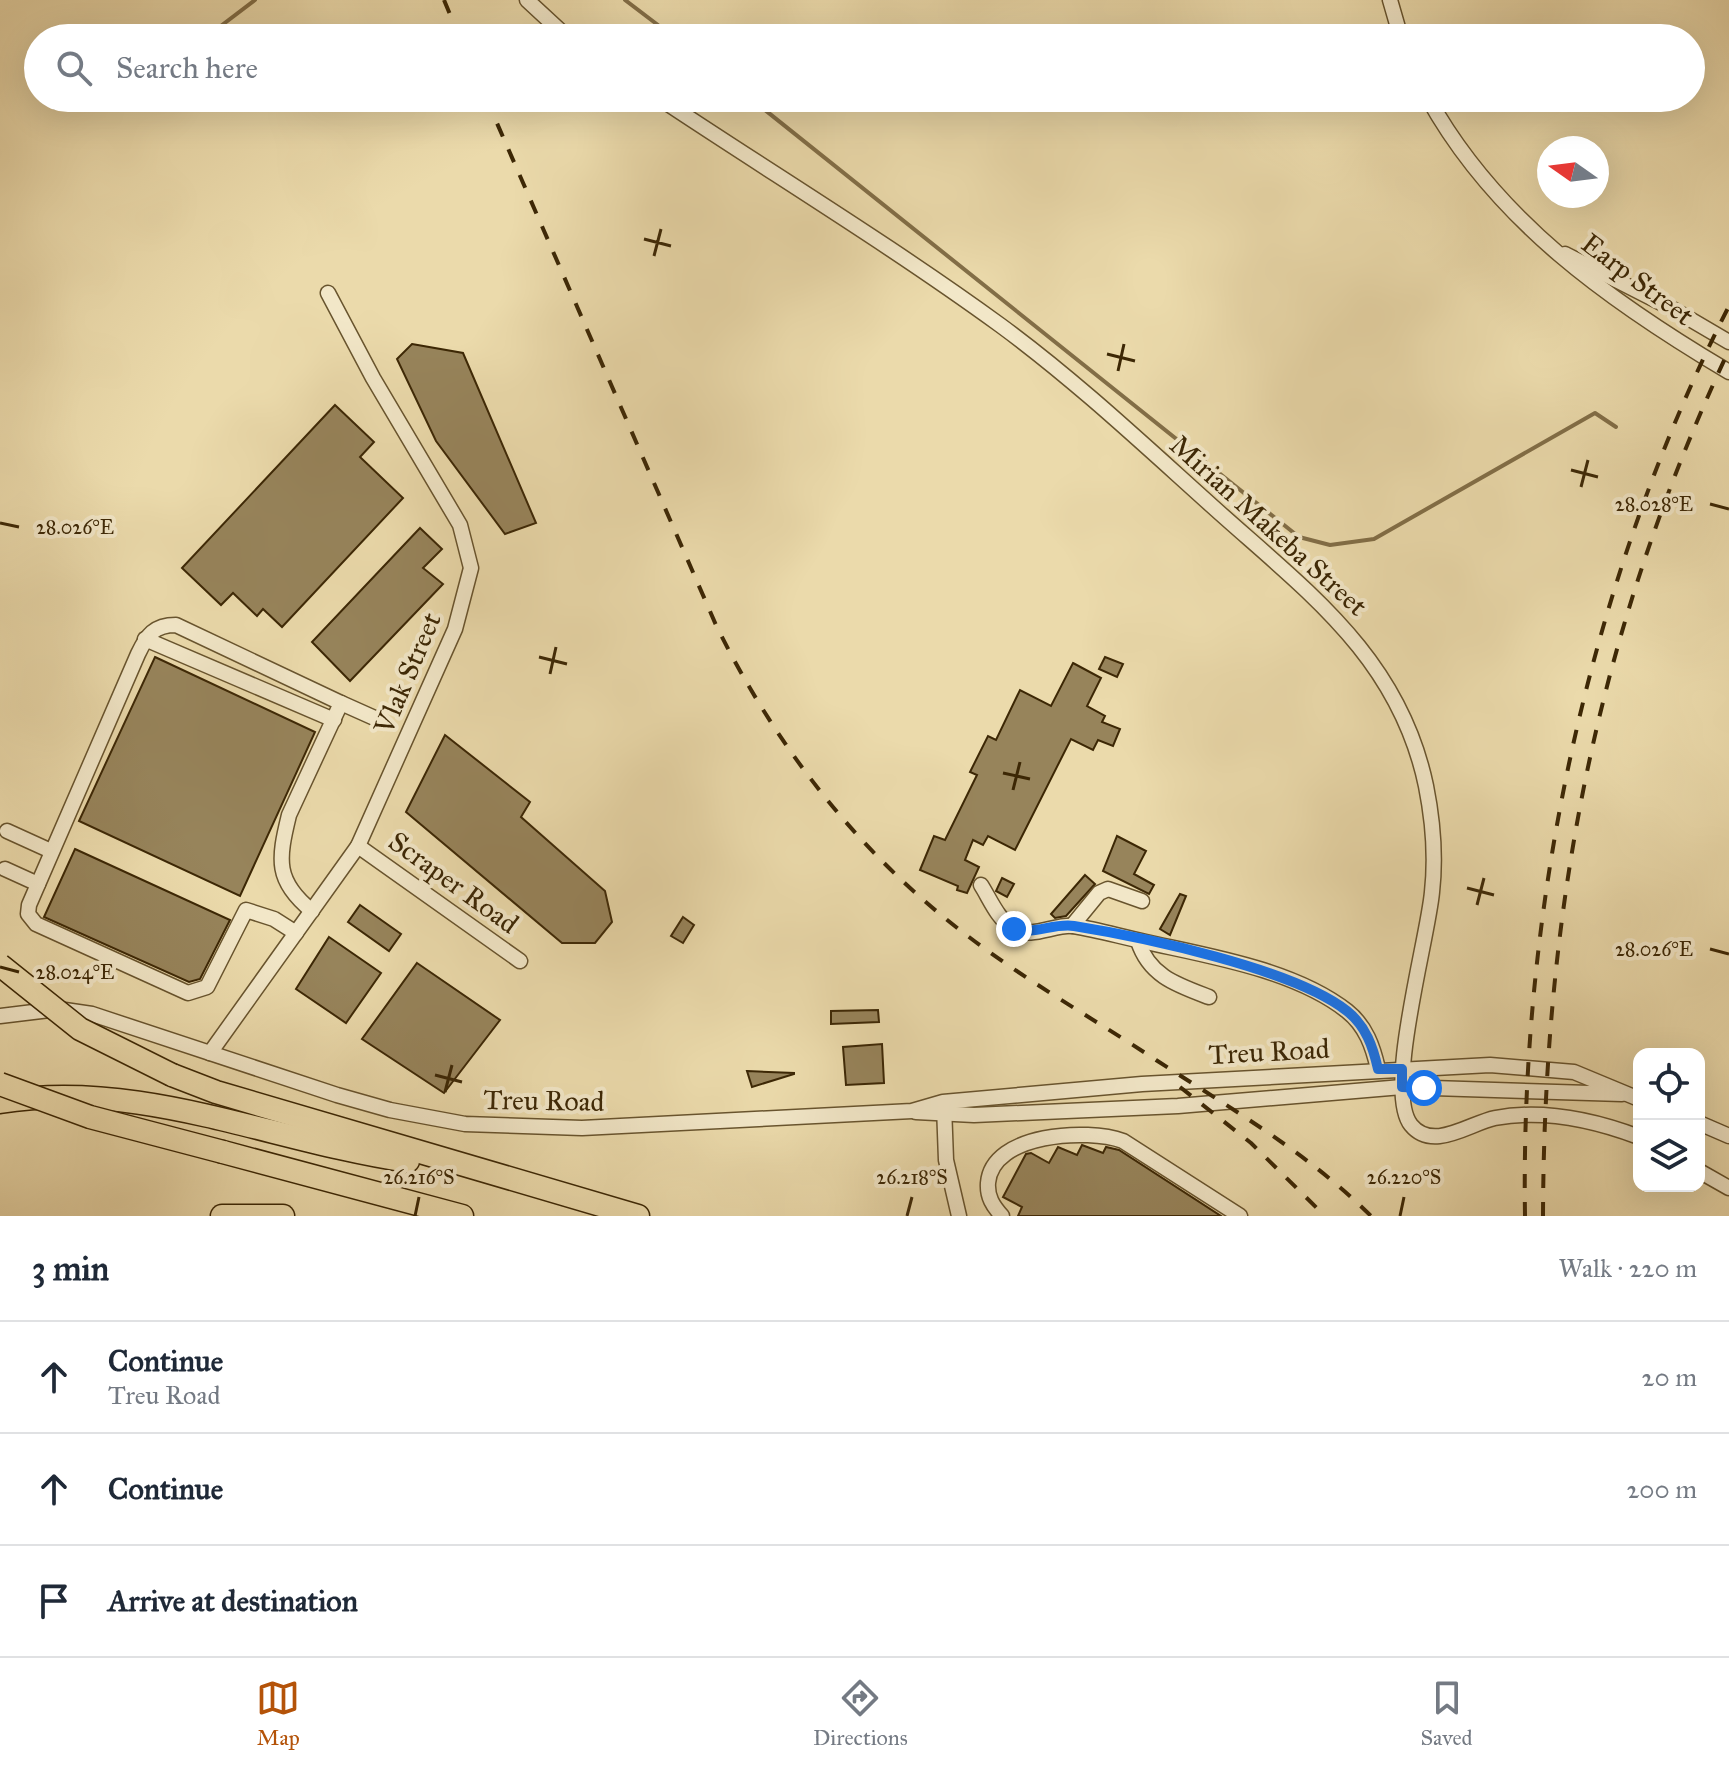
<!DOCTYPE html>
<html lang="en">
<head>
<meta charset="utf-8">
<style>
  body { margin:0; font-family:"IM FELL Great Primer",serif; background:#f2f2f3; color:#1f2937 }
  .controls { position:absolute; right:24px; bottom:24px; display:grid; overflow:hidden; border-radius:16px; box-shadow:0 8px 32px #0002 }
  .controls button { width:72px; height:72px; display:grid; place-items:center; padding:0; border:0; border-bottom:2px solid #e0e1e3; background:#fff; color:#1f2937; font:40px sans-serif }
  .compass { position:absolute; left:1537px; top:136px; width:72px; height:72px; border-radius:50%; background:#fff; box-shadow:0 8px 32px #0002; rotate:284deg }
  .stop { position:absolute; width:24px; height:24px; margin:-18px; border:6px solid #1a73e8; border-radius:50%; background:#fff }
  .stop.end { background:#1a73e8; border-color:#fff; box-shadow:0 2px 8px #0008 }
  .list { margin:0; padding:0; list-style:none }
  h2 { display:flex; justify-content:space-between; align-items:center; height:104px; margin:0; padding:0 32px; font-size:34px }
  h2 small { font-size:26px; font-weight:400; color:#747a83 }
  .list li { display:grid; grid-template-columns:52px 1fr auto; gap:24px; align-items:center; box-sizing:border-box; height:112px; padding:0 32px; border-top:2px solid #e0e1e3 }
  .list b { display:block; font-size:30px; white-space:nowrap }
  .list p { margin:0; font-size:26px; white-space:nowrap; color:#747a83 }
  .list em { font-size:26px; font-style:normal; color:#747a83 }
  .icon { flex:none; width:44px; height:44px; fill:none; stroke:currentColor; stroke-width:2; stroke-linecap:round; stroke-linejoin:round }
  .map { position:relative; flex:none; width:1729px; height:1216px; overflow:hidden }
  .search { position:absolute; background:#fff; box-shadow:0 8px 32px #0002; left:24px; right:24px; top:24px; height:88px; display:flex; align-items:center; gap:20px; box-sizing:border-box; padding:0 28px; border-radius:44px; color:#747a83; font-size:30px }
  .sheet { height:440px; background:#fff }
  nav { display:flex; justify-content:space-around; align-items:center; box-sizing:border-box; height:112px; border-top:2px solid #e0e1e3; background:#fff; font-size:22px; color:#747a83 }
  nav a { display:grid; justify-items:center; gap:4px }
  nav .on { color:#b45309 }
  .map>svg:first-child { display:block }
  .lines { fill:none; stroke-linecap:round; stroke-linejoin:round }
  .stream { stroke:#826e47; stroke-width:4 }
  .building { fill:#97845b; stroke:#3c2705; stroke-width:2 }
  .minor-casing { stroke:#68542e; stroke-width:17 }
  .highway-casing { stroke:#3c2705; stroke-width:25 }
  .minor { stroke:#f2e7c8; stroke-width:14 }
  .highway { stroke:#ebdaab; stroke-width:22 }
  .rail { stroke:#3c2705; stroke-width:4; stroke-dasharray:14 14; stroke-linecap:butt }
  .highway-bridge-casing { stroke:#3c2705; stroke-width:25; stroke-linecap:butt }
  .highway-bridge { stroke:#ebdaab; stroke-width:22 }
  .route { stroke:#1a73e8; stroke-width:10 }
  .ticks { fill:none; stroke:#3c2705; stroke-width:3 }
  .labels { text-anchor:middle; stroke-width:8; stroke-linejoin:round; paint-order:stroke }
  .street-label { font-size:28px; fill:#3c2705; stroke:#f2e7c8 }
  .ticks-label { font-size:20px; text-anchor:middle; fill:#3c2705; stroke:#f2e7c8; stroke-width:8; stroke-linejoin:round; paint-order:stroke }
</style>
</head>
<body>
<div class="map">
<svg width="1729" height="1216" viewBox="0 0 1729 1216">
  <rect width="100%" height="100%" fill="#ebdaab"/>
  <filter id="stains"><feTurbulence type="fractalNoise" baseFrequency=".0025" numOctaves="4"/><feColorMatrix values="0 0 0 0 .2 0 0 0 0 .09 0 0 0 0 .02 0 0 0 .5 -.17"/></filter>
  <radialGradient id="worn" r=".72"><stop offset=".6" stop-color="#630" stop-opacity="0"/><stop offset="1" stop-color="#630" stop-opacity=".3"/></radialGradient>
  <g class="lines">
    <!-- stream -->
    <g class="stream">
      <path d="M625 0 675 38"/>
      <path d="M205 38 255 0"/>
      <path d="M750 98 1299 537 1330 545 1374 539 1595 413 1616 427"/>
      <path d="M55 108 91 98"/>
    </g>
  </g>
  <!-- building -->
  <g class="building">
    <path d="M412 344 463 353 536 523 505 534 436 441 397 359Z"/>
    <path d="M335 405 374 442 360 457 403 498 282 627 263 609 257 616 233 593 221 605 182 568Z"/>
    <path d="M420 528 442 549 423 568 443 584 350 681 312 642Z"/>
    <path d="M155 657 315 732 240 896 79 821Z"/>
    <path d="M1105 657 1123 664 1117 677 1099 669Z"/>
    <path d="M1073 663 1101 678 1087 706 1105 716 1102 722 1120 729 1113 746 1098 740 1093 750 1071 739 1015 850 988 836 983 845 973 840 965 860 979 867 967 893 957 890 958 886 920 870 934 836 945 840 977 775 970 772 988 736 996 740 1020 690 1051 706Z"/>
    <path d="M445 735 530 802 521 817 605 891 612 922 595 943H562L406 812Z"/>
    <path d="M1117 836 1146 851 1134 874 1154 885 1149 894 1103 871Z"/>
    <path d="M75 849 230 920 200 979 189 982 44 917Z"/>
    <path d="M1085 875 1095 884 1066 916 1055 918 1051 914Z"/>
    <path d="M1002 878 1014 884 1007 897 996 891Z"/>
    <path d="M1180 894 1186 896 1170 935 1160 929Z"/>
    <path d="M360 905 401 934 389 951 348 922Z"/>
    <path d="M683 917 694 925 683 943 671 936Z"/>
    <path d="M329 937 381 973 346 1023 296 989Z"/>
    <path d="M417 963 500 1020 444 1093 362 1039Z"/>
    <path d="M878 1010 879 1022 831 1024V1011Z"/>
    <path d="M882 1044 884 1083 846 1085 843 1047Z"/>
    <path d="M747 1071 794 1073V1074L752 1087Z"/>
    <path d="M1082 1145 1103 1153 1106 1147 1119 1150 1221 1216H1018L1022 1207 1003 1197 1026 1154 1031 1153 1049 1163 1058 1147 1077 1155Z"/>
  </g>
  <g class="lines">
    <!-- minor casing -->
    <g class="minor-casing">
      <g id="minor">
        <path d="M527 0 568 38"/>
        <path d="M1390 0 1401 38"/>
        <path d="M659 98C773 174 890 245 1000 325 1075 380 1143 444 1212 506 1305 590 1399 656 1426 786 1433 821 1436 856 1432 892 1428 939 1384 1091 1411 1125 1433 1152 1470 1123 1495 1118 1543 1109 1594 1120 1639 1137"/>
        <path d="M1428 98C1496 221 1611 302 1729 372"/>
        <path d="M1565 254 1671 308 1729 342"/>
        <path d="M145 639 334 720"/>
        <path d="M341 703 379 720"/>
        <path d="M7 831 51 851"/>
        <path d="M358 846 520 961"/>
        <path d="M5 869 38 884"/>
        <path d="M981 885C990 899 998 920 1014 929 1031 939 1055 924 1074 926 1098 930 1122 937 1146 942 1209 956 1295 970 1347 1011 1366 1026 1373 1047 1378 1069"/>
        <path d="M1072 926 1099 893 1108 889 1142 901"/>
        <path d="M296 933 274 919 246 910 207 987 188 993 36 924 28 914 29 905 138 654C147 635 154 625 176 625L341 703 289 815C278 860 275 881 312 911"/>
        <path d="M1138 941C1149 976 1177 985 1209 997"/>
        <path d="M0 1016 58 1009 92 1014 337 1095 390 1110 465 1124 582 1128 912 1111 943 1102 1142 1084 1490 1065 1574 1072 1639 1099"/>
        <path d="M210 1053 358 846 455 629 471 568 460 525 373 378 328 293"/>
        <path d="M944 1106 946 1160 959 1216"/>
        <path d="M916 1112 974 1115 1178 1106 1402 1087 1622 1094"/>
        <path d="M1699 1123 1729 1136"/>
        <path d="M1699 1171 1729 1188"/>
        <path d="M1002 1216C993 1206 987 1197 988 1183 992 1133 1088 1128 1123 1141L1240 1216"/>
      </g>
    </g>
    <!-- highway casing -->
    <g class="highway-casing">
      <g id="highway">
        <path d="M172 1075 216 1092 638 1216"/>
        <path d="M0 1102C141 1079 271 1141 408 1161"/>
        <path d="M223 1152 462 1216"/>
        <path d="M222 1216H283"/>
      </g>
    </g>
    <!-- minor -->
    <use href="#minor" class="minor"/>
    <!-- highway -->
    <use href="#highway" class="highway"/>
    <!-- rail -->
    <g class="rail">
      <path d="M444 0 460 38"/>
      <path d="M486 98 716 625C776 747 860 855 969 937 1028 982 1094 1019 1156 1060 1230 1108 1308 1153 1371 1216"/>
      <path d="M1180 1087 1251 1143 1325 1216"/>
      <path d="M1525 1216C1520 906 1588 583 1729 306"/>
      <path d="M1543 1216C1544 908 1597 630 1729 350"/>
    </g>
    <!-- highway-bridge casing -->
    <g class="highway-bridge-casing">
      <g id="highway-bridge">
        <path d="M0 965 80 1029 172 1075"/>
        <path d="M0 1084 90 1117 223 1152"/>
      </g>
    </g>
    <!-- highway-bridge -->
    <use href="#highway-bridge" class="highway-bridge"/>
  </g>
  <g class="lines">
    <!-- route -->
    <path class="route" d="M1014 929C1034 935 1053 923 1074 926 1143 937 1294 969 1347 1011 1366 1026 1373 1047 1378 1069H1402V1087L1424 1088"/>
  </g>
  <!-- ticks -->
  <path class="ticks" d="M644 239 671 246M654 256 661 229M1107 354 1135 361M1118 371 1124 344M1571 470 1598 477M1581 487 1588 460M1710 504 1729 509M0 523 19 527M539 657 567 664M550 674 556 647M1003 773 1030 779M1013 790 1020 762M1467 888 1494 895M1477 905 1484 878M1710 949 1729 954M0 967 19 972M435 1075 462 1082M445 1092 452 1065M415 1216 419 1197M907 1216 912 1197M1400 1216 1404 1197"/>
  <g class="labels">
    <!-- street labels -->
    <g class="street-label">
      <text transform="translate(1638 279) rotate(37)" y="10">Earp Street</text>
      <text transform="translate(1269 525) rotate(42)" y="10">Mirian Makeba Street</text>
      <text transform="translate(407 673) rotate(-67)" y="10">Vlak Street</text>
      <text transform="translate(454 882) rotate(36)" y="10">Scraper Road</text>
      <text transform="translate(1269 1051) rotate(-3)" y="10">Treu Road</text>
      <text transform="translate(544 1100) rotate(1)" y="10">Treu Road</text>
    </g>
  </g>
  <g class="ticks-label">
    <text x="1654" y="511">28.028°E</text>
    <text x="75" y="534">28.026°E</text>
    <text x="1654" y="956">28.026°E</text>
    <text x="75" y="979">28.024°E</text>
    <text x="419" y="1184">26.216°S</text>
    <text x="912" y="1184">26.218°S</text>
    <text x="1404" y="1184">26.220°S</text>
  </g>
  <rect width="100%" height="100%" filter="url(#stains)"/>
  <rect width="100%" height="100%" fill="url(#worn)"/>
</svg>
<div class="controls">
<button><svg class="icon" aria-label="locate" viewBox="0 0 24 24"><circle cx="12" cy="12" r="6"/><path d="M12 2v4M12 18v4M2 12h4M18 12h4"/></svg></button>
<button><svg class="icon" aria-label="layers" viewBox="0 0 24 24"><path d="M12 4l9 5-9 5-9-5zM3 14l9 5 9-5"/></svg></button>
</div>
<svg class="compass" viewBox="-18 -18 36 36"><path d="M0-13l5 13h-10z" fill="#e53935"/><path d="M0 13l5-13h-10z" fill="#747a83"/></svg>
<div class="stop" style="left:1424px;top:1088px"></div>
<div class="stop end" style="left:1014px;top:929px"></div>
<div class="search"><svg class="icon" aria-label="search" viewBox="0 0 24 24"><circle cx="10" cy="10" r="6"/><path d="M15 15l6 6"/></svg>Search here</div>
</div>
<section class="sheet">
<h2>3 min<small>Walk · 220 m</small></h2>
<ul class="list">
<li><svg class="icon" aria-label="ahead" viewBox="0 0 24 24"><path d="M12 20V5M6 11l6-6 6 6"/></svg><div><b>Continue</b><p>Treu Road</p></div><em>20 m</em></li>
<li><svg class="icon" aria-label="ahead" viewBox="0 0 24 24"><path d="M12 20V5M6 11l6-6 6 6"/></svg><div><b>Continue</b></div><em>200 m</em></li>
<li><svg class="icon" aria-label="arrive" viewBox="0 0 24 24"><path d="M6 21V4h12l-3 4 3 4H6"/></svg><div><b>Arrive at destination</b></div></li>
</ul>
</section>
<nav>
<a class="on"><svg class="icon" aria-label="map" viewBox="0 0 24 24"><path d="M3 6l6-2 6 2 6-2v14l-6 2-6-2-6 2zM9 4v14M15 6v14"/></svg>Map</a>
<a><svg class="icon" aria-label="directions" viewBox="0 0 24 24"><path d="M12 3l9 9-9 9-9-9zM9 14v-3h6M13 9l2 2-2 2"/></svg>Directions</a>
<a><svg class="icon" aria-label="saved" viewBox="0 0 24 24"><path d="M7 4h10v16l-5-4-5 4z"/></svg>Saved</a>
</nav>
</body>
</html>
